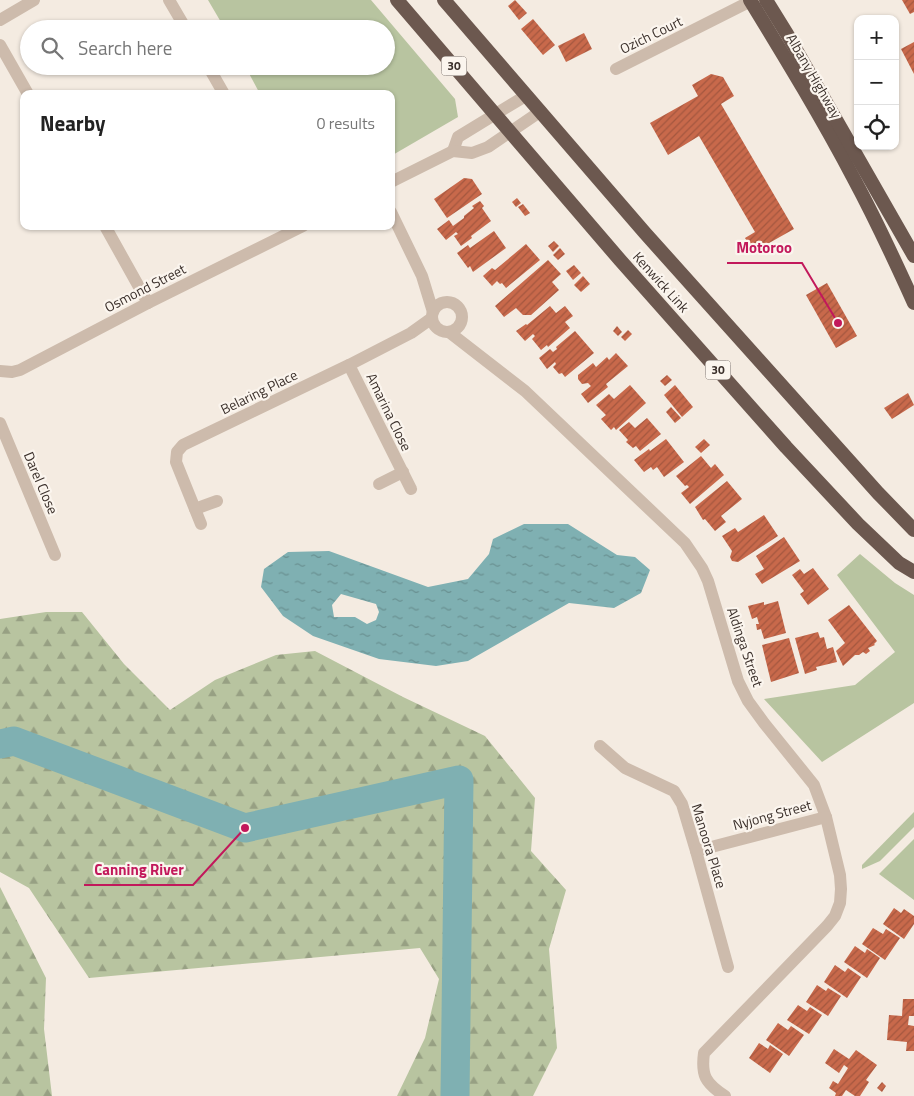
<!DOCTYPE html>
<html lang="en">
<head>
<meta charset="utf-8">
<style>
  body { margin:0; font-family:"Titillium Web",sans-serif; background:#f2f2f2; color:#222 }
  .controls { position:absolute; right:15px; top:15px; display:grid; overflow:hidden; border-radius:10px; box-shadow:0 1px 4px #0004 }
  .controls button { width:45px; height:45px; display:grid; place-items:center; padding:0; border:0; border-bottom:1px solid #e0e0e0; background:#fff; color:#222; font:25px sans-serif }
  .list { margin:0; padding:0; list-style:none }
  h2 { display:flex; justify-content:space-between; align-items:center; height:65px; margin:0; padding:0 20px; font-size:21px }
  h2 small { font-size:16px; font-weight:400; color:#767676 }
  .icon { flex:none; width:28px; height:28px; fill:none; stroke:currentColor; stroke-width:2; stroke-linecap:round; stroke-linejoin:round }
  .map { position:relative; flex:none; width:914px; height:1096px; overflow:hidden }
  .search { position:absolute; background:#fff; box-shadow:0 1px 4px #0004; left:20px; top:20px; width:375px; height:55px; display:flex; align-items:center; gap:12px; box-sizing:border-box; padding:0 18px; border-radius:28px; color:#767676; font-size:19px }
  .panel { position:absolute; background:#fff; box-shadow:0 1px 4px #0004; left:20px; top:90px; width:375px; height:140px; border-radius:10px }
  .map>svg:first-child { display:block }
  .green { fill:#b8c4a0 }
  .forest { fill:url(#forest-firs) }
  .water { fill:url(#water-ripples); fill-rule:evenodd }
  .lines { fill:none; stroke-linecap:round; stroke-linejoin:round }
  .river { stroke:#7fb0b2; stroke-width:29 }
  .building { fill:url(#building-hatch) }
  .minor { stroke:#cdbbac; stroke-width:12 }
  .trunk { stroke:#6c584f; stroke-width:14 }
  .labels { text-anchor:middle; stroke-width:4.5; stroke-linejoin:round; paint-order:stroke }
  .shield { fill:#fbf5ee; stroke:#756b66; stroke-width:1 }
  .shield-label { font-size:12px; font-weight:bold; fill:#3b302b }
  .street-label { font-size:14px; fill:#3b302b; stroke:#fbf5ee }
  .leader { fill:none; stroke:#c2185b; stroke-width:2 }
  .callout-dot { fill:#c2185b; stroke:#fbf5ee; stroke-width:2 }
  .callout-label { font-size:15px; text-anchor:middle; font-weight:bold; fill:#c2185b; stroke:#fbf5ee; stroke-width:4.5; stroke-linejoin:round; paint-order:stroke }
</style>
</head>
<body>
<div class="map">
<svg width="914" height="1096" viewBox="0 0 914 1096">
  <defs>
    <pattern id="forest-firs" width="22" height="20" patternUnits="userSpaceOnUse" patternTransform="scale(1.25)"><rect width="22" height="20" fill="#b8c4a0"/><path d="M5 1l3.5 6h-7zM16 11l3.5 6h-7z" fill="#97a083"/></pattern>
    <pattern id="water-ripples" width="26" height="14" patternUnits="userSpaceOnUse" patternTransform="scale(1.25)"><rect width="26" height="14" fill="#7fb0b2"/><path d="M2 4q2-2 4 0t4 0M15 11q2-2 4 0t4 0" fill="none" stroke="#699091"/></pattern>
    <pattern id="building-hatch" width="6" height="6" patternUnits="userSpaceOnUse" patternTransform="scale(1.25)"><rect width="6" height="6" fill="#c8694b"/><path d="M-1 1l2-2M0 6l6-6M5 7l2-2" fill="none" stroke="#a4573f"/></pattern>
  </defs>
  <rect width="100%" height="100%" fill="#f4ebe1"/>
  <!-- green -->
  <g class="green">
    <path d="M208 0H371L455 99 458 117 391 156V94H260L245 66H386V29H225Z"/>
    <path d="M860 554 895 583 914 595V703L822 762 764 699 855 685 895 652 837 575Z"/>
    <path d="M914 812V827L880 861 862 869V865Z"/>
    <path d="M914 839V900L879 874Z"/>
  </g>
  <!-- forest -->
  <g class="forest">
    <path d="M46 612H82L124 664 170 710 215 680 276 655 315 651 403 697 485 736 535 798 531 851 566 890 549 949 557 1048 533 1096H397L425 1038 439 979 420 948 89 978 29 888 0 872V619Z"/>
    <path d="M0 887 46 978 44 1029 52 1096H0Z"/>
  </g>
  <!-- water -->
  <path class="water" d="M524 524H568L617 555 635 557 650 570 641 593 614 608 569 603 468 661 436 666 379 659 313 636 283 616 261 587 264 569 288 552 329 551 428 587 468 579 489 554 493 539ZM341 594 376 604 379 612 376 620 367 624 355 617H334L332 605Z"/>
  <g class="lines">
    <!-- river -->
    <path class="river" d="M0 744 14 741 245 828 459 780 455 1096"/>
  </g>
  <!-- building -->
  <g class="building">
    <path d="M515 0 527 13 519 20 508 6Z"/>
    <path d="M902 0H914V12L910 14Z"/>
    <path d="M533 19 555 45 543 55 521 29Z"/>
    <path d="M584 33 592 49 566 62 558 46Z"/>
    <path d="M914 42V74L901 49Z"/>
    <path d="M711 74 723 77 734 96 721 104 794 229 753 252 745 238 755 232 699 136 668 155 650 123 698 96 692 85Z"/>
    <path d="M464 178 472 179 482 194 447 218 434 199Z"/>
    <path d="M517 198 521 203 516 207 512 202Z"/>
    <path d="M480 201 484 206 482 208 491 221 471 236 472 238 461 246 454 236 458 234 456 232 446 240 437 229 449 220 453 226 464 218V216L474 208 472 206Z"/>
    <path d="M523 204 530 213 525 216 518 207Z"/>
    <path d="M494 231 506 248 473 272 470 266 468 268 457 253 468 245 470 248Z"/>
    <path d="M554 241 559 246 553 252 548 246Z"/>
    <path d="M526 244 540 260 506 288 502 283 500 284 497 281 492 286 483 276 492 268 495 270Z"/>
    <path d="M560 248 565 254 558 260 553 255Z"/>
    <path d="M548 260 561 274 552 282 559 290 531 315H523L516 308 504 317 495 306Z"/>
    <path d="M574 265 581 273 573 280 566 271Z"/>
    <path d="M583 276 590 284 581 292 574 285Z"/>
    <path d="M827 283 857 336 836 348 806 295Z"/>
    <path d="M550 306 556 313 565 306 573 316 565 322 570 328 548 347 547 345 541 350 532 339 535 336 533 334 525 341 516 331 526 324 527 325Z"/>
    <path d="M617 326 622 332 618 336 613 331Z"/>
    <path d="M628 330 632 334 625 341 621 337Z"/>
    <path d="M575 331 594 353 565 377 562 373 559 374 553 367 556 364 555 362 547 369 539 358 550 349 553 352 557 349 556 347Z"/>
    <path d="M616 353 628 366 606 384 608 387 588 403 581 394 591 386 588 383 582 384 578 379V375L593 363 596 367 607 357 609 360Z"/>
    <path d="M667 375 672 380 665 386 660 381Z"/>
    <path d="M630 385 646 403 616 430 614 427 611 430 601 419 606 415 596 405 609 394 614 399Z"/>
    <path d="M675 385 693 407 682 417 664 395Z"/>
    <path d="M908 393 914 405 892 419 884 408Z"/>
    <path d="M671 407 681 418 675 423 666 412Z"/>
    <path d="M647 418 661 434 640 451 636 446 633 448 626 442 628 440 619 430 629 422 635 428Z"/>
    <path d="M666 439 684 462 664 477 657 467 653 470 651 467 644 472 634 460 649 449 650 451Z"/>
    <path d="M704 439 710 445 701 453 695 447Z"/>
    <path d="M701 456 711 468 715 464 724 475 690 504 681 493 689 487 687 485 685 486 676 476Z"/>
    <path d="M727 481 742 499 721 516 726 522 715 531 705 519 703 520 695 507Z"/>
    <path d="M764 515 778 536 738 562 732 561 730 557 732 551 722 536 735 528 738 532Z"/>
    <path d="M784 537 800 561 762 584 755 574 764 569 756 556Z"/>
    <path d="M813 568 829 589 808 605 800 594 804 591 792 575 800 569 804 574Z"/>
    <path d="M778 601 786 633 764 639 761 629 757 630 756 624H759L757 617 752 619 748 606 764 602V605Z"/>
    <path d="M849 605 877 641 874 644 875 645 868 648 870 651 866 654 863 652 859 655H855L843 666 836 651 845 643 828 620Z"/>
    <path d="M818 632 820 638 824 637 827 649 833 647 837 662 816 667 817 670 805 674 795 638Z"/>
    <path d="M789 638 799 673 771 682 762 645Z"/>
    <path d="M894 908 901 913 904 909 914 916V924L904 939 883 924Z"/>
    <path d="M873 928 883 934 886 929 900 938 885 960 862 944Z"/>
    <path d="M855 946 865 953 867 949 880 958 867 978 844 962Z"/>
    <path d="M835 965 845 972 848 968 861 977 847 998 824 982Z"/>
    <path d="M817 985 826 991 828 988 841 996 828 1016 806 1002Z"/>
    <path d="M903 999H914V1016H909L908 1025 914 1026V1051H906L907 1042 887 1040 889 1015 902 1016Z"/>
    <path d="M798 1005 807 1011 810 1007 822 1015 809 1034 787 1020Z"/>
    <path d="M778 1023 788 1030 791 1026 804 1035 789 1056 766 1040Z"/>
    <path d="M759 1043 768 1049 770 1045 783 1054 770 1073 749 1058Z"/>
    <path d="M834 1049 849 1059 856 1050 877 1065 866 1080 869 1082 860 1096H855L846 1090 842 1096H835L836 1093 829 1088 833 1081 838 1084 848 1068 844 1065 839 1073 825 1063Z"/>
    <path d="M882 1082 886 1086 882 1092 877 1088Z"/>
  </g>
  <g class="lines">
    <!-- minor -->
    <g class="minor">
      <path d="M169 0 186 29"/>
      <path d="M0 20 34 0"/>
      <path d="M0 45 28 94"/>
      <path d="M208 66 224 94"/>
      <path d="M616 69 753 0"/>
      <path d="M453 151 458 137 527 95"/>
      <path d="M391 182 453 151 472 153 488 147 541 111"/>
      <path d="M391 212 422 276 433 312"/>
      <path d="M105 226 148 303"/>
      <circle cx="447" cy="317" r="15"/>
      <path d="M449 332 525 391 685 543 702 568 708 581 738 681 748 701 764 723 814 785 826 817 840 875 841 889 840 903 835 916 827 926 704 1053C701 1075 705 1083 725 1096"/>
      <path d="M349 365 411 489"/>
      <path d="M0 371 12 372 20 370 148 303 303 226"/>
      <path d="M0 423 55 555"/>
      <path d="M379 484 403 472"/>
      <path d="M195 509 217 501"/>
      <path d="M201 524 176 462 177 452 183 445 349 365 411 333 432 318"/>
      <path d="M600 746 625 768 674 791 682 804 696 851 728 967"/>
      <path d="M696 851 826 817"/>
    </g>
    <!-- trunk -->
    <g class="trunk">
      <path d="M397 0 620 260 786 447 858 524 899 563 914 572"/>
      <path d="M444 0 645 233 878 493 914 530"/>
      <path d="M750 0C786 59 822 118 854 179 876 220 895 261 914 303"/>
      <path d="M766 0 787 34 914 256"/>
    </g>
  </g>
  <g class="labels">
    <!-- shield labels -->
    <g class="shield">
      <rect x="441.5" y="56.5" width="25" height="19" rx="4"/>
      <rect x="705.5" y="360.5" width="25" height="19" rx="4"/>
    </g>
    <g class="shield-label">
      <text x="454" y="70">30</text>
      <text x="718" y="374">30</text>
    </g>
    <!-- street labels -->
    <g class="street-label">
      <text transform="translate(651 35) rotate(-26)" y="5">Ozich Court</text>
      <text transform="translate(814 76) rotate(60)" y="5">Albany Highway</text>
      <text transform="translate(661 282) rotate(48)" y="5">Kenwick Link</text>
      <text transform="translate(145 288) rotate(-27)" y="5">Osmond Street</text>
      <text transform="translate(259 392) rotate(-26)" y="5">Belaring Place</text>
      <text transform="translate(389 412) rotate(64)" y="5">Amarina Close</text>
      <text transform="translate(41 483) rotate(67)" y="5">Darel Close</text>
      <text transform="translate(745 647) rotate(71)" y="5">Aldinga Street</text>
      <text transform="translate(772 815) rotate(-15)" y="5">Nyjong Street</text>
      <text transform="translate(709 846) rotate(73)" y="5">Manoora Place</text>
    </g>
  </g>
  <!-- callouts -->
  <path class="leader" d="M838 323L802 263H727M245 828L193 885H84"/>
  <g class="callout-dot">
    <circle cx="838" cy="323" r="5"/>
    <circle cx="245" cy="828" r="5"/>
  </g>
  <g class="callout-label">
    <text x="764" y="253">Motoroo</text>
    <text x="139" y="875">Canning River</text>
  </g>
</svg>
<div class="controls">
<button>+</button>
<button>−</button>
<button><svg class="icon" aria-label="locate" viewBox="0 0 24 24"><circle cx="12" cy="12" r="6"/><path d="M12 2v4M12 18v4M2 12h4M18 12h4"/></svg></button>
</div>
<div class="search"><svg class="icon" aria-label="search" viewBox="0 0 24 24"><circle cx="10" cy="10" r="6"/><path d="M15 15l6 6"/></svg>Search here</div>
<section class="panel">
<h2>Nearby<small>0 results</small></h2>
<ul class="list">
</ul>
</section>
</div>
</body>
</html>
